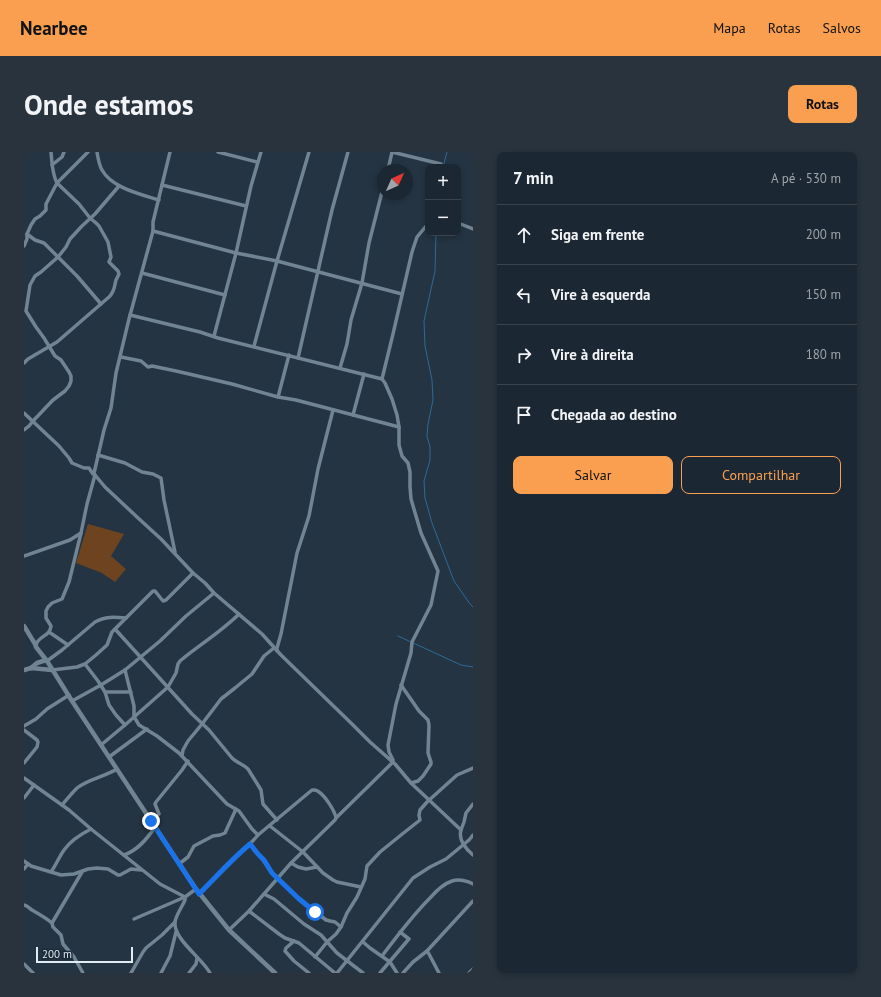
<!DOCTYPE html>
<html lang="pt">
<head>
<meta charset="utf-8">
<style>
  body { margin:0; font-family:"PT Sans",sans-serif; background:#28333e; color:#f1f3f6 }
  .controls { position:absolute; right:12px; top:12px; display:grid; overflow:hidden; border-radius:8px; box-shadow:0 2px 6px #0003 }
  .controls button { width:36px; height:36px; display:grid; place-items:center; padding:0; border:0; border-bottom:1px solid #39444d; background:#1b2732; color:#f1f3f6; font:20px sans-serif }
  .compass { position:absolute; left:353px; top:12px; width:36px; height:36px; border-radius:50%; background:#1b2732; box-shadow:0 2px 6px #0003; rotate:45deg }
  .scale { position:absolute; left:12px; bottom:10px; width:97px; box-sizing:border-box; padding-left:4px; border:2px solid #e1ebf4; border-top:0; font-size:11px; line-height:14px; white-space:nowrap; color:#e1ebf4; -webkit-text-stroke:3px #1a2a37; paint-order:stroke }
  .stop { position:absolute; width:12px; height:12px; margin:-9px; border:3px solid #1a73e8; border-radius:50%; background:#fff }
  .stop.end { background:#1a73e8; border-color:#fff; box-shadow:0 1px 4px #0008 }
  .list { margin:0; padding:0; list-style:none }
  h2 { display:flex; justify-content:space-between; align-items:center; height:52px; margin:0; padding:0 16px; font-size:17px }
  h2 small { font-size:13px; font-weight:400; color:#a0a5ac }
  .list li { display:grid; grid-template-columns:26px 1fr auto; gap:12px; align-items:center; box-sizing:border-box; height:60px; padding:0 16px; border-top:1px solid #39444d }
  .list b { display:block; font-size:15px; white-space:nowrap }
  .list em { font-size:13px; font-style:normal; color:#a0a5ac }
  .actions { display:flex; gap:8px; padding:12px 16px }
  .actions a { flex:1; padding:9px 0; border:1px solid #fa9f4f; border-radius:8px; text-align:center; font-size:14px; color:#fa9f4f }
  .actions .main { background:#fa9f4f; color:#111 }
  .icon { flex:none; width:22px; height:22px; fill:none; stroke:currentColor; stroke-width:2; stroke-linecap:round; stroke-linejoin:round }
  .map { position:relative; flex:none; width:449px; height:821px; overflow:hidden; border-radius:8px }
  header { display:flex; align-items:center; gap:24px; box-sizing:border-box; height:56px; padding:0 20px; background:#fa9f4f; color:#111 }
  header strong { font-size:19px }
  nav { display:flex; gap:22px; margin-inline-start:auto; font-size:14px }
  .intro { display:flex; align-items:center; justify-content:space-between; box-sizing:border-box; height:96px; padding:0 24px }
  h1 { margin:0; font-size:28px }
  .button { padding:10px 18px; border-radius:8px; background:#fa9f4f; color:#111; font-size:14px; font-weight:700 }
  main { display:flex; gap:24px; padding:0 24px }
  aside { flex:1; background:#1b2732; border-radius:8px; box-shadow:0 2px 6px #0003 }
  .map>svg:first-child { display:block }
  .green { fill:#6d4320 }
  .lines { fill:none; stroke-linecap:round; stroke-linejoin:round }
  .stream { stroke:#2e6a99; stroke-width:1 }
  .street { stroke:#718493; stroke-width:3.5 }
  .secondary { stroke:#718493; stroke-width:4.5 }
  .route { stroke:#1a73e8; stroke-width:5 }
</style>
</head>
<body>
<header>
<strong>Nearbee</strong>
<nav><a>Mapa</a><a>Rotas</a><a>Salvos</a></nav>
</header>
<div class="intro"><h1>Onde estamos</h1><a class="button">Rotas</a></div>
<main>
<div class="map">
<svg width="449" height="821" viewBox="0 0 449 821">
  <rect width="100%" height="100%" fill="#243442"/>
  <!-- green -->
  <path class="green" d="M64 372 100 382 87 404 102 417 91 430 78 421 52 411Z"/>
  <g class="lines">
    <!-- stream -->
    <g class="stream">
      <path d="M419 15 423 0"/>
      <path d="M412 81 411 119 400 169 401 194 408 228 409 248 404 272 403 284 406 295V308L400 329 401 346 408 371 430 429 446 452 449 455"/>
      <path d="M374 484 437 513 449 515"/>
    </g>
    <!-- street -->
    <g class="street">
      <path d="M73 0C74 6 75 13 78 18 88 36 116 42 135 48"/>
      <path d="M194 0 233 10"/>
      <path d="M368 0 417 12"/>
      <path d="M28 13 38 5 40 0"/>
      <path d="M364 18 368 0"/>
      <path d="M138 33 222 54"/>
      <path d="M434 71 449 77"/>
      <path d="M129 79 212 101 253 109 378 142"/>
      <path d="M3 82 11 88 20 91 53 124 77 152"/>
      <path d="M0 94 3 87V82L7 73 11 67 16 64 22 58V52L33 31 64 0"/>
      <path d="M118 121 201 143"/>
      <path d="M106 163 176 180 194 186 358 227 369 182 388 100 393 85 403 73H404"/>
      <path d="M190 184 212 101 227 34 237 0"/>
      <path d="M230 194 253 109 285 0"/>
      <path d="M97 205 117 209 124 215 128 214 152 219 208 232 254 245 272 248 375 275"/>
      <path d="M274 206 308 58 324 0"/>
      <path d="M0 211 4 207 33 190 85 145C91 139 90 135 92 128 93 126 94 124 95 122L94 119 85 110 87 105 84 90 75 74 72 71 66 66 55 52 33 31C28 22 28 10 27 0"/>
      <path d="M316 216 323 192 327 168 338 131 345 91 359 36"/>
      <path d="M358 227 361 231 368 247 373 263 375 275V293L378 304 384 311 386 320V335L387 347 397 381 414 419 407 453 388 490 387 501 372 552 364 593 365 600 369 608"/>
      <path d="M254 245 265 203"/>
      <path d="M0 261 35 294 45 306 48 311 60 316H65L69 322 71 323 81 335 113 365 137 387 169 421 181 431 190 441 238 482 257 503 328 572 346 590 371 612 387 631 437 678C434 688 442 697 449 703"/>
      <path d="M329 263 340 222"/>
      <path d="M0 278 5 274 9 269 29 248 41 239 45 234 47 229V224L45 220 37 208 31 204 20 186 12 175 2 159 6 133 11 124 17 120 34 105 42 95 46 87 58 74 71 62 95 34"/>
      <path d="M74 303 101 311 118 320 129 322 137 326 140 348 151 400"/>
      <path d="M0 404 46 388 57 381"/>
      <path d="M91 477 168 562 185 578 208 606C213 611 219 612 224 617L237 638 239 652 253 668"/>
      <path d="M25 480 44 493"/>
      <path d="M12 495C12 493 13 490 14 489 19 483 26 483 27 474L22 466V459L24 455 28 451 38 447 45 430 57 381 63 352 71 323 70 321 71 317 80 278 87 256 92 221 105 167 129 79V70L146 0"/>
      <path d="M253 499V496L257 482 273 401 285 364 294 317 309 258"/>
      <path d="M23 509 38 498 71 470C81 464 91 465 102 466"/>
      <path d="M61 512 74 529 81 540 85 553 92 563 101 573"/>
      <path d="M28 518 53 515 61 512 72 503 83 493 88 480 129 439H131L139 449 142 448 169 421"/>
      <path d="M101 518 110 554V565L112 568 115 573 133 584 155 601 203 652 215 659 228 677 234 683"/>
      <path d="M377 533 395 559 404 568 405 573 404 601 407 610V612L399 624 394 629 387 631"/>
      <path d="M81 540H107"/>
      <path d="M48 549 77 533 101 518 136 489 162 464 190 441"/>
      <path d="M0 574 12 567 23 557 45 543"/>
      <path d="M0 578 13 588 14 590 13 595 0 611"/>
      <path d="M77 593 101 573 144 535 152 521 154 512 156 509C175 493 197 480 215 462"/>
      <path d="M158 604 159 598 164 589 178 572 197 547 211 536 228 522 240 504 250 496"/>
      <path d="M85 605 123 577"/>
      <path d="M0 626 45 658 67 677 136 732 161 745V748C158 755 152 763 151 770 149 787 179 807 186 821"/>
      <path d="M0 646 10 633"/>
      <path d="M38 653C43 647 48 641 53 636 64 627 80 625 93 617"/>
      <path d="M312 666 369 610"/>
      <path d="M127 669 135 662 131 652 132 650 158 618 164 609"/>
      <path d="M246 674 279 700 299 721 309 728 313 730 337 735"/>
      <path d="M437 678 440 670 442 661 449 652"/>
      <path d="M226 692 234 702 239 708 248 721 274 746 302 768 306 769 311 770 317 775"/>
      <path d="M100 703C114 698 123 687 131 675"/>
      <path d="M0 709 7 714 37 723 50 722 64 717 73 716 84 717 94 723H96L107 717 117 718"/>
      <path d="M267 711 274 715 282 717 293 715"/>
      <path d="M155 712 164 705 170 694 189 684 196 683 201 681 212 657"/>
      <path d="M0 717 4 712"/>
      <path d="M27 720C32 713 35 705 40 698 47 688 57 682 67 677"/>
      <path d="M58 720 28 771 29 775 37 783 39 792 50 805 59 821"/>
      <path d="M175 742C187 730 198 719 209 707 217 699 227 692 234 683L288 638C292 638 292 637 295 640 301 644 311 659 312 666L311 668 267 711 225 759 205 778"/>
      <path d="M240 742 250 747 280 772 297 783 313 801 339 821"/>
      <path d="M0 753C4 754 5 756 8 758 15 762 22 766 28 771"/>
      <path d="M225 759 255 782 261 786 275 791 311 821"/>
      <path d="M110 767 161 745 172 737"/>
      <path d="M270 789 262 796 261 799 270 809 285 821"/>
      <path d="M339 790 346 796 366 810 373 821"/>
      <path d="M403 799 405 802 415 821"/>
      <path d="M358 804C373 784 388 764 406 746 412 739 419 732 428 729 435 727 443 729 449 732"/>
      <path d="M291 805 303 790 312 782 317 775 323 761 333 745 341 727 343 714 356 700 377 683 396 668 395 663 396 658 403 650 433 623 449 616"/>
      <path d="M0 812 9 821"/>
      <path d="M107 821 119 800 122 796 138 783 151 770"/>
      <path d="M137 821 146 804 152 780"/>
      <path d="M165 821 172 812 173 806"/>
      <path d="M313 821 389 726 406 715 422 707 445 688 449 683"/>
      <path d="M356 821 384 788 385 787 376 780"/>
      <path d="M379 821 389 810 403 799 449 749"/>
      <path d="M445 821 449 817"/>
    </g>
    <!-- secondary -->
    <g class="secondary">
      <path d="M0 474 11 492 12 495 23 509 48 549 172 737 205 778 251 821"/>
      <path d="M7 516 13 511 22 508"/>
      <path d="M0 518 7 516 28 518"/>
    </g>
  </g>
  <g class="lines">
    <!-- route -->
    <path class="route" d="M127 669 175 742C192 725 208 707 226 692L234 702 240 708 248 721 274 746 291 760"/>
  </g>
</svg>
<div class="controls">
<button>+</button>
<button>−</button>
</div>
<svg class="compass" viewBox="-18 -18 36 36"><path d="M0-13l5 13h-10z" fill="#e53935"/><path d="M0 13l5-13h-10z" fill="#a0a5ac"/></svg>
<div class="scale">200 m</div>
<div class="stop" style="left:291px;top:760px"></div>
<div class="stop end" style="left:127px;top:669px"></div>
</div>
<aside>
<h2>7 min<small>A pé · 530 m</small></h2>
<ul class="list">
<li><svg class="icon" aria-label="ahead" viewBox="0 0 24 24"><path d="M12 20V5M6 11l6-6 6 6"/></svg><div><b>Siga em frente</b></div><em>200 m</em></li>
<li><svg class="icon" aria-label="left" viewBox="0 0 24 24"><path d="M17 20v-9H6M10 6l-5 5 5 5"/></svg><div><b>Vire à esquerda</b></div><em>150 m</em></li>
<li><svg class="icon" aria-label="right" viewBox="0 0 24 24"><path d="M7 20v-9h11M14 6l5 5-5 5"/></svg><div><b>Vire à direita</b></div><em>180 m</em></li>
<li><svg class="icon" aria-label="arrive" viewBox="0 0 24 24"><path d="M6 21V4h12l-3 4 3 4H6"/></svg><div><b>Chegada ao destino</b></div></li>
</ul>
<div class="actions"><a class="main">Salvar</a><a>Compartilhar</a></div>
</aside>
</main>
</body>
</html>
